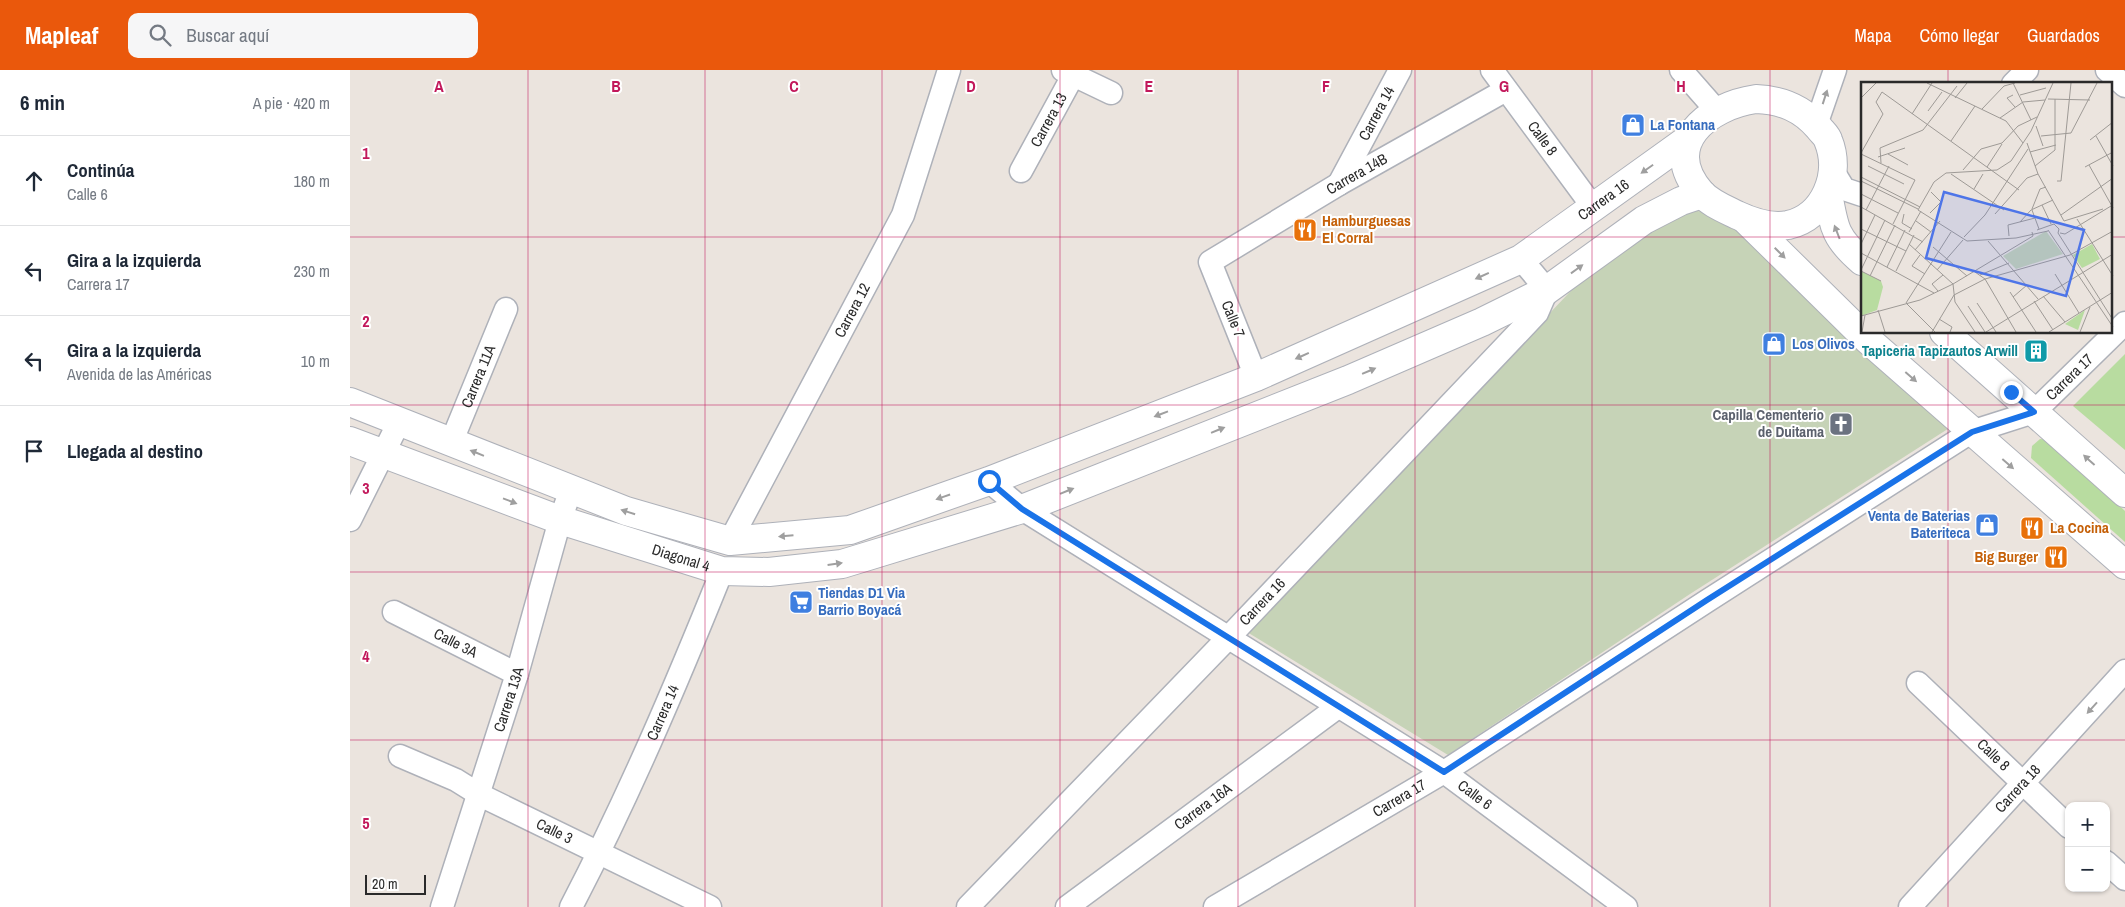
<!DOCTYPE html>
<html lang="es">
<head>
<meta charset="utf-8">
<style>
  body { margin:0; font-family:"Archivo Narrow",sans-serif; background:#f6f6f7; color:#1f2937 }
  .controls { position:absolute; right:15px; bottom:15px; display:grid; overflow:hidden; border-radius:10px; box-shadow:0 1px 4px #0004 }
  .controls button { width:45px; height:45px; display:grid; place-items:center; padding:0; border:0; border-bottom:1px solid #e0e1e3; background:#fff; color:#1f2937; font:25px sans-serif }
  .scale { position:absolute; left:15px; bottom:12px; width:61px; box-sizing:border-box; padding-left:5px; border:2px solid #2a2a2a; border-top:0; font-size:14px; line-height:18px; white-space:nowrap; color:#2a2a2a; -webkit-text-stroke:4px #fff; paint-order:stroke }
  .stop { position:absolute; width:15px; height:15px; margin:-11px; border:4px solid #1a73e8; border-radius:50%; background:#fff }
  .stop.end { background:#1a73e8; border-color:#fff; box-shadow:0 1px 5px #0008 }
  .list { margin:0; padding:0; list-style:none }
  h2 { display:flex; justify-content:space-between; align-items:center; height:65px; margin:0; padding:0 20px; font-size:21px }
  h2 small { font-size:16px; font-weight:400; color:#747a83 }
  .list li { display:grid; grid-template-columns:32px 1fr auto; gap:15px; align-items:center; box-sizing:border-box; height:90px; padding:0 20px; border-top:1px solid #e0e1e3 }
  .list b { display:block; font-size:19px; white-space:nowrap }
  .list p { margin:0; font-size:16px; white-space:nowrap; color:#747a83 }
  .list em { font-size:16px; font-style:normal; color:#747a83 }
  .icon { flex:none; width:28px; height:28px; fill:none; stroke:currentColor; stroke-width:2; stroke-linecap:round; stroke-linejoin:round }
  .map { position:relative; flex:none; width:1775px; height:837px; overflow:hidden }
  header { display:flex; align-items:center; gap:30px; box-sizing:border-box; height:70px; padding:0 25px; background:#ea580c; color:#fff }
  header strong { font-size:24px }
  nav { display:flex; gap:28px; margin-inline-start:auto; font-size:18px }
  .search { width:350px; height:45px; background:#f6f6f7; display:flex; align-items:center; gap:12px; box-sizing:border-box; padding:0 18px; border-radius:10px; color:#747a83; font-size:19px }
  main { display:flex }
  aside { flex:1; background:#fff }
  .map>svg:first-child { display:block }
  .green { fill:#b8dca0 }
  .cemetery { fill:#c6d3b7 }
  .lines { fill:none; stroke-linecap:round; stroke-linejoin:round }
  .minor-casing { stroke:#aeb1b9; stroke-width:25 }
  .secondary-casing { stroke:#aeb1b9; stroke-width:30 }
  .minor { stroke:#fff; stroke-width:22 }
  .secondary { stroke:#fff; stroke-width:28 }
  .oneway { fill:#9f9f9f }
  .route { stroke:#1a73e8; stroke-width:6 }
  .grid { fill:none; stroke:#c2185b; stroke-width:1; stroke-opacity:0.55 }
  .labels { text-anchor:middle; stroke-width:4; stroke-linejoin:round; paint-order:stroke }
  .street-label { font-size:15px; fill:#2a2a2a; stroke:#fff }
  .shop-label { font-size:15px; font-weight:bold; fill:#366cbe; stroke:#fff; text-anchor:start }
  .food-label { font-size:15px; font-weight:bold; fill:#c56008; stroke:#fff; text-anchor:start }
  .culture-label { font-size:15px; font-weight:bold; fill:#0d838f; stroke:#fff; text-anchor:end }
  .worship-label { font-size:15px; font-weight:bold; fill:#5b616d; stroke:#fff; text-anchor:end }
  .inset-road { fill:none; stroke:#9e9a96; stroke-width:1 }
  .view { fill:#4e75e8; fill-opacity:0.15; stroke:#4e75e8; stroke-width:2.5 }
  .inset-edge { fill:none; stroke:#2a2a2a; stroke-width:2.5 }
  .grid-label { font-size:16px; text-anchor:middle; font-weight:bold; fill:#c2185b; stroke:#fff; stroke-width:4; stroke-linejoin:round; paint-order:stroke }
</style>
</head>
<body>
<header>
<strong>Mapleaf</strong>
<div class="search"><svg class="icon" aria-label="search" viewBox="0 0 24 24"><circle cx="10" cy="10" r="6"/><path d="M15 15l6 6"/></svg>Buscar aquí</div>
<nav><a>Mapa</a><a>Cómo llegar</a><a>Guardados</a></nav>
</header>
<main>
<aside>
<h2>6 min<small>A pie · 420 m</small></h2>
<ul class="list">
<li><svg class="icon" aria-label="ahead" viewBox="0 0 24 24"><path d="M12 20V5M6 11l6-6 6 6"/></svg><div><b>Continúa</b><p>Calle 6</p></div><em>180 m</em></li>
<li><svg class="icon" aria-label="left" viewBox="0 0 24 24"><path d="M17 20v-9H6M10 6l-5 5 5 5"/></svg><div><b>Gira a la izquierda</b><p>Carrera 17</p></div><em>230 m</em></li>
<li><svg class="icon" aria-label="left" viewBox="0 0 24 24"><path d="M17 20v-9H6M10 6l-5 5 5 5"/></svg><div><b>Gira a la izquierda</b><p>Avenida de las Américas</p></div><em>10 m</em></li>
<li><svg class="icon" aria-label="arrive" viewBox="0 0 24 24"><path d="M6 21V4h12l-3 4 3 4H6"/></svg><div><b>Llegada al destino</b></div></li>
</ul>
</aside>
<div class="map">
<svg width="1775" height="837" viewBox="0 0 1775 837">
  <rect width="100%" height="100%" fill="#ebe4de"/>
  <!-- green -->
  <g class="green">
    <path d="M1775 284V380L1723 336Z"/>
    <path d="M1690 369 1700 370 1775 441V472L1681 388 1682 376Z"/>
  </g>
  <!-- cemetery -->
  <path class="cemetery" d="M1335 139 1367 144 1412 180 1604 355 1340 524 1098 685 897 562 1235 206Z"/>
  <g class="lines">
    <!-- minor casing -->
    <g class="minor-casing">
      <g id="minor">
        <path d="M713 0 761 23"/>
        <path id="s1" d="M1142 0 1243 137"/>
        <path d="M1331 0 1367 41"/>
        <path d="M1757 0 1775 16"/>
        <path d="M1663 14 1677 0"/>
        <path d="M1466 55 1485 0"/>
        <path id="s2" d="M671 101 726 0"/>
        <path d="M1483 101 1494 119 1512 125"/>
        <path id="s3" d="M989 114 1050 0"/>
        <path id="s4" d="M906 307 860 192 989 114 1156 20"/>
        <path id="s5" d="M101 373 156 239"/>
        <path id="s6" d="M639 411 672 439 1094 702 1276 837"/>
        <path d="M0 450 49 352"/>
        <path id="s7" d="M380 471 553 145 599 0"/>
        <path id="s8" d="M44 542 167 604"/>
        <path id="s9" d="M1568 613 1719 757"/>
        <path id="s10" d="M50 686 106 710 130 725 360 837"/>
        <path d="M1756 792 1775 809"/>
        <path id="s11" d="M92 837 167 604 210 450 221 420"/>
        <path id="s12" d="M221 837C278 728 326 615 372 501"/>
        <path id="s13" d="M618 837 878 568 1187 243 1197 220 1171 189"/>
        <path id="s14" d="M717 837 988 637"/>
        <path id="s15" d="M865 837 1094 702 1357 531 1621 362 1684 342 1775 253"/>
        <path id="s16" d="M1560 837 1775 601"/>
      </g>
    </g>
    <!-- secondary casing -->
    <g class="secondary-casing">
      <g id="secondary">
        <path d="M1406 29C1432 30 1452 38 1469 58 1472 62 1477 66 1478 70 1492 104 1475 147 1438 155 1422 158 1402 152 1387 145 1375 139 1360 133 1351 123 1309 75 1357 36 1406 29Z"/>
        <path d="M1478 123C1484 158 1485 168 1512 191"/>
        <path d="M1395 149 1518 270 1775 495"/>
        <path d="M1594 262 1775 423"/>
        <path id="s17" d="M0 332 276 441 380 471 500 460 639 411 906 307 1171 189 1337 70"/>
        <path id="s18" d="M0 371 210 450 372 501 419 502 492 494 672 439 998 310 1132 252 1197 220 1294 150 1331 131 1352 124"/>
      </g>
    </g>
    <!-- minor -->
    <use href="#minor" class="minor"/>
    <!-- secondary -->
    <use href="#secondary" class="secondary"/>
  </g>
  <!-- one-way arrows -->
  <defs><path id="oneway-solid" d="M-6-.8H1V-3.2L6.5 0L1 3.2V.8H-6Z" transform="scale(1.25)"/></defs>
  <g class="oneway">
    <use href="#oneway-solid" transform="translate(1475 27) rotate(-72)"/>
    <use href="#oneway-solid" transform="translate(1297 99) rotate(145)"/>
    <use href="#oneway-solid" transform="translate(1487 162) rotate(-111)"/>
    <use href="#oneway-solid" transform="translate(1430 183) rotate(45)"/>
    <use href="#oneway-solid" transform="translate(1227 199) rotate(-36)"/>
    <use href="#oneway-solid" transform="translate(1132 206) rotate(156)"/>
    <use href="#oneway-solid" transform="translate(952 286) rotate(156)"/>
    <use href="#oneway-solid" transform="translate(1019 301) rotate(-23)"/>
    <use href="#oneway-solid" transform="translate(1561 307) rotate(41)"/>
    <use href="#oneway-solid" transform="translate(811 344) rotate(159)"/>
    <use href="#oneway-solid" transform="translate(868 360) rotate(-22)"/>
    <use href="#oneway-solid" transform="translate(127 383) rotate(-158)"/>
    <use href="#oneway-solid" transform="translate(1739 390) rotate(-138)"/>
    <use href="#oneway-solid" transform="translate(1658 394) rotate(41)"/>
    <use href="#oneway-solid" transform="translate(717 421) rotate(-22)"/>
    <use href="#oneway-solid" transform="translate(593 427) rotate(161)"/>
    <use href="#oneway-solid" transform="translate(160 431) rotate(21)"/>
    <use href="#oneway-solid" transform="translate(278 442) rotate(-162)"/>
    <use href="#oneway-solid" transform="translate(436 466) rotate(175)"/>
    <use href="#oneway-solid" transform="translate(485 494) rotate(-8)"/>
    <use href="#oneway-solid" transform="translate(1742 638) rotate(132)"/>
  </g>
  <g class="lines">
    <!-- route -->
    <path class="route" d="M639 411 672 439 1094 702 1357 530 1622 362 1684 342 1661 322"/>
  </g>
  <!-- grid -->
  <path class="grid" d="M178 0V837M355 0V837M532 0V837M710 0V837M888 0V837M1065 0V837M1242 0V837M1420 0V837M1598 0V14M0 167H1512M1761 167H1775M1598 262V837M0 335H1775M0 502H1775M0 670H1775"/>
  <!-- icons -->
  <defs>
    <g id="shop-square" transform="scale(1.25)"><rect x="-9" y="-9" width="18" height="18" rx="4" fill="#3f7fe0" stroke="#fff"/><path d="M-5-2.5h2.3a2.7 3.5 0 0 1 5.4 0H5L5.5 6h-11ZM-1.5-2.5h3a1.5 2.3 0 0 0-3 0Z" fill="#fff"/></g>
    <g id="restaurant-square" transform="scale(1.25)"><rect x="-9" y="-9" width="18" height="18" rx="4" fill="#e8710a" stroke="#fff"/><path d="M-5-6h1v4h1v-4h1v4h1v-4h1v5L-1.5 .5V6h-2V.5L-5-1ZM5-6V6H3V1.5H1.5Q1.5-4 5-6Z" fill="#fff"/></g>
    <g id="building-square" transform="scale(1.25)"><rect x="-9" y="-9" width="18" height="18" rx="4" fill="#0f9aa8" stroke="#fff"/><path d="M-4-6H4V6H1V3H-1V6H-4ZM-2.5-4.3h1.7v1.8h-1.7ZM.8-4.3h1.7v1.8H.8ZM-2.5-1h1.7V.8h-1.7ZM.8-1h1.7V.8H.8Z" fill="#fff"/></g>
    <g id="church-square" transform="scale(1.25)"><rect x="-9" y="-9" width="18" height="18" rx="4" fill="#6b7280" stroke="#fff"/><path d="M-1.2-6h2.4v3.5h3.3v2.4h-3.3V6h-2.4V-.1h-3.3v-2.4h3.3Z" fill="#fff"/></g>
    <g id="supermarket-square" transform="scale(1.25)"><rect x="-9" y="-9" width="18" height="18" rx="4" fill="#3f7fe0" stroke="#fff"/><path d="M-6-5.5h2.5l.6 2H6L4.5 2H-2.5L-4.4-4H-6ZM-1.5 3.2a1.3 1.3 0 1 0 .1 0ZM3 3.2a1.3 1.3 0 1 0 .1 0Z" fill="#fff"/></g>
  </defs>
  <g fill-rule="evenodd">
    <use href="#shop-square" x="1283" y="55"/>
    <use href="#restaurant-square" x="955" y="160"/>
    <use href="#shop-square" x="1424" y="274"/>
    <use href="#building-square" x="1686" y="281"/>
    <use href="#church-square" x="1491" y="354"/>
    <use href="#shop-square" x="1637" y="455"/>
    <use href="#restaurant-square" x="1682" y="458"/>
    <use href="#restaurant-square" x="1706" y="487"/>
    <use href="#supermarket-square" x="451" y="532"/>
  </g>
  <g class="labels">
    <!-- street labels -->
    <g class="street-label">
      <text dy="5" stroke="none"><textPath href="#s3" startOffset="80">Carrera 14</textPath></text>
      <text dy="5" stroke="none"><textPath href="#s2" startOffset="58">Carrera 13</textPath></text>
      <text dy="5" stroke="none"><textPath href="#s1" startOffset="85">Calle 8</textPath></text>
      <text dy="5" stroke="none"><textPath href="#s4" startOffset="295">Carrera 14B</textPath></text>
      <text dy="5" stroke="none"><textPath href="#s17" startOffset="1351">Carrera 16</textPath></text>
      <text dy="5" stroke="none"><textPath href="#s7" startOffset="261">Carrera 12</textPath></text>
      <text transform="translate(883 249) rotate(68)" y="5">Calle 7</text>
      <text dy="5" stroke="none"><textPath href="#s5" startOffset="72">Carrera 11A</textPath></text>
      <text dy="5" stroke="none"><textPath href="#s15" startOffset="1009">Carrera 17</textPath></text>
      <text dy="5" stroke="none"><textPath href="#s18" startOffset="351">Diagonal 4</textPath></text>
      <text dy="5" stroke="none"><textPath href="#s13" startOffset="424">Carrera 16</textPath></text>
      <text dy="5" stroke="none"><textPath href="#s8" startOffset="69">Calle 3A</textPath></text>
      <text dy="5" stroke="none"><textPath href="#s11" startOffset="218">Carrera 13A</textPath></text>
      <text dy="5" stroke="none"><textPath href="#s12" startOffset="215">Carrera 14</textPath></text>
      <text dy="5" stroke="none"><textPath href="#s9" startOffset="104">Calle 8</textPath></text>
      <text dy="5" stroke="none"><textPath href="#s16" startOffset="160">Carrera 18</textPath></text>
      <text dy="5" stroke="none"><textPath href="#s6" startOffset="579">Calle 6</textPath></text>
      <text dy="5" stroke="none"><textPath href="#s15" startOffset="214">Carrera 17</textPath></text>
      <text dy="5" stroke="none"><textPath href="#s14" startOffset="169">Carrera 16A</textPath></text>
      <text dy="5" stroke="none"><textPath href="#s10" startOffset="172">Calle 3</textPath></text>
    </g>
    <!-- shop labels -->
    <g class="shop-label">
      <text x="1300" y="60">La Fontana</text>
      <text x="1442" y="279">Los Olivos</text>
      <text x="1620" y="451" text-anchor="end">Venta de Baterias<tspan x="1620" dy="17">Bateriteca</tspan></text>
      <text x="468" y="528">Tiendas D1 Via<tspan x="468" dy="17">Barrio Boyacá</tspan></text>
    </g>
    <!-- food labels -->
    <g class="food-label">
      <text x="972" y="156">Hamburguesas<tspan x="972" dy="17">El Corral</tspan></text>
      <text x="1700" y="463">La Cocina</text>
      <text x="1688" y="492" text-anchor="end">Big Burger</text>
    </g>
    <!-- culture labels -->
    <g class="culture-label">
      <text x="1668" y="286">Tapiceria Tapizautos Arwill</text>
    </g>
    <!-- worship labels -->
    <g class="worship-label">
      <text x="1474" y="350">Capilla Cementerio<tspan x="1474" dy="17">de Duitama</tspan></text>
    </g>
  </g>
  <!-- overview -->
  <g transform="translate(1511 12)">
    <rect width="251" height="251" fill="#ebe4de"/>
    <path d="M231 162 239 177 221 186 212 173ZM0 189 20 199 22 205 16 228 0 234ZM224 228 217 248 204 242Z" fill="#b8dca0"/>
    <path d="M185 149 202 172 155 187 142 174Z" fill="#c6d3b7"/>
    <path class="inset-road" d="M66 1 145 39 162 61M152 1 170 38M152 13 146 16 154 25M159 13 185 6M0 16 15 1M94 16 106 1M187 17 229 18M121 27 143 4 154 1M67 29 81 10M51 32 71 1M139 36 162 20 184 18M175 44 182 64M180 54 210 51 236 1M235 54 252 84M229 58 252 40M90 59 114 24M166 61 177 92 203 139M169 70 195 63M0 71 22 32 15 20 21 10 158 108M0 72 54 98 32 142M27 72 47 83M17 75 44 66M20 81 19 66 62 48 96 4M228 83 252 126M7 84 43 102M174 84 194 68V17M126 85 141 62M224 85 252 70M102 88 120 67 141 61 157 44 176 35M90 92 143 128M0 95 59 125M0 99 57 127M196 99H200L210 1M113 107 122 92M0 112 37 131M181 123 190 142M0 125 62 160M171 127 179 107 185 105M5 128 28 84M171 128 178 147M69 131 80 120 70 110M43 132 41 141 51 147M134 132 166 96 177 92M200 133 252 96M216 137 252 194M55 139 70 150M203 139 242 127M159 140 170 128 192 118M0 147 45 169M176 148 193 142 198 147 197 151M187 148 252 245M187 149 155 156 106 159 57 128 73 100 85 91 136 88 150 79 170 49 192 1M48 150 60 129M197 151 252 238M199 151 204 152 250 124M148 154 147 143 174 136M103 155 124 133 167 67M127 159 177 217M0 162 14 133M48 162 92 202 94 220 114 250M72 165 106 194M54 168 79 139M0 171 73 211M59 173 51 184 64 192M26 185 44 148M0 188 24 138M76 188 102 158M0 189 20 199M35 189 53 153M114 190 124 197 155 250M194 192 218 231M119 193 148 181M9 194 34 143M77 209 71 202 82 193M149 210 175 250M182 214 204 240M152 215 166 203M173 219 192 248M116 221 135 250M107 224 124 250M17 228 24 250M0 234 59 218 92 202 172 154 171 150M78 237 91 245 89 250M1 250 4 233M71 250 93 213 124 197 209 173 252 149M74 250 45 221 90 150M125 250 252 172M188 250 252 210M219 250 229 225"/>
    <path class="view" d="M83 110 223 148 205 214 65 176Z"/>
    <rect width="251" height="251" class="inset-edge"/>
  </g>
  <g class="grid-label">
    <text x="89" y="22">A</text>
    <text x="266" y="22">B</text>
    <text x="444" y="22">C</text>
    <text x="621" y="22">D</text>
    <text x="799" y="22">E</text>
    <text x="976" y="22">F</text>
    <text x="1154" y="22">G</text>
    <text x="1331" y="22">H</text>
    <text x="16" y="89">1</text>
    <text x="16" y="257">2</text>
    <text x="16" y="424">3</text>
    <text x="16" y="592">4</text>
    <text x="16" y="759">5</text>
  </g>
</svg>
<div class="controls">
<button>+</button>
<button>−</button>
</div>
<div class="scale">20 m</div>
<div class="stop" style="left:639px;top:411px"></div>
<div class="stop end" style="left:1661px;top:322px"></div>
</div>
</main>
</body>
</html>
